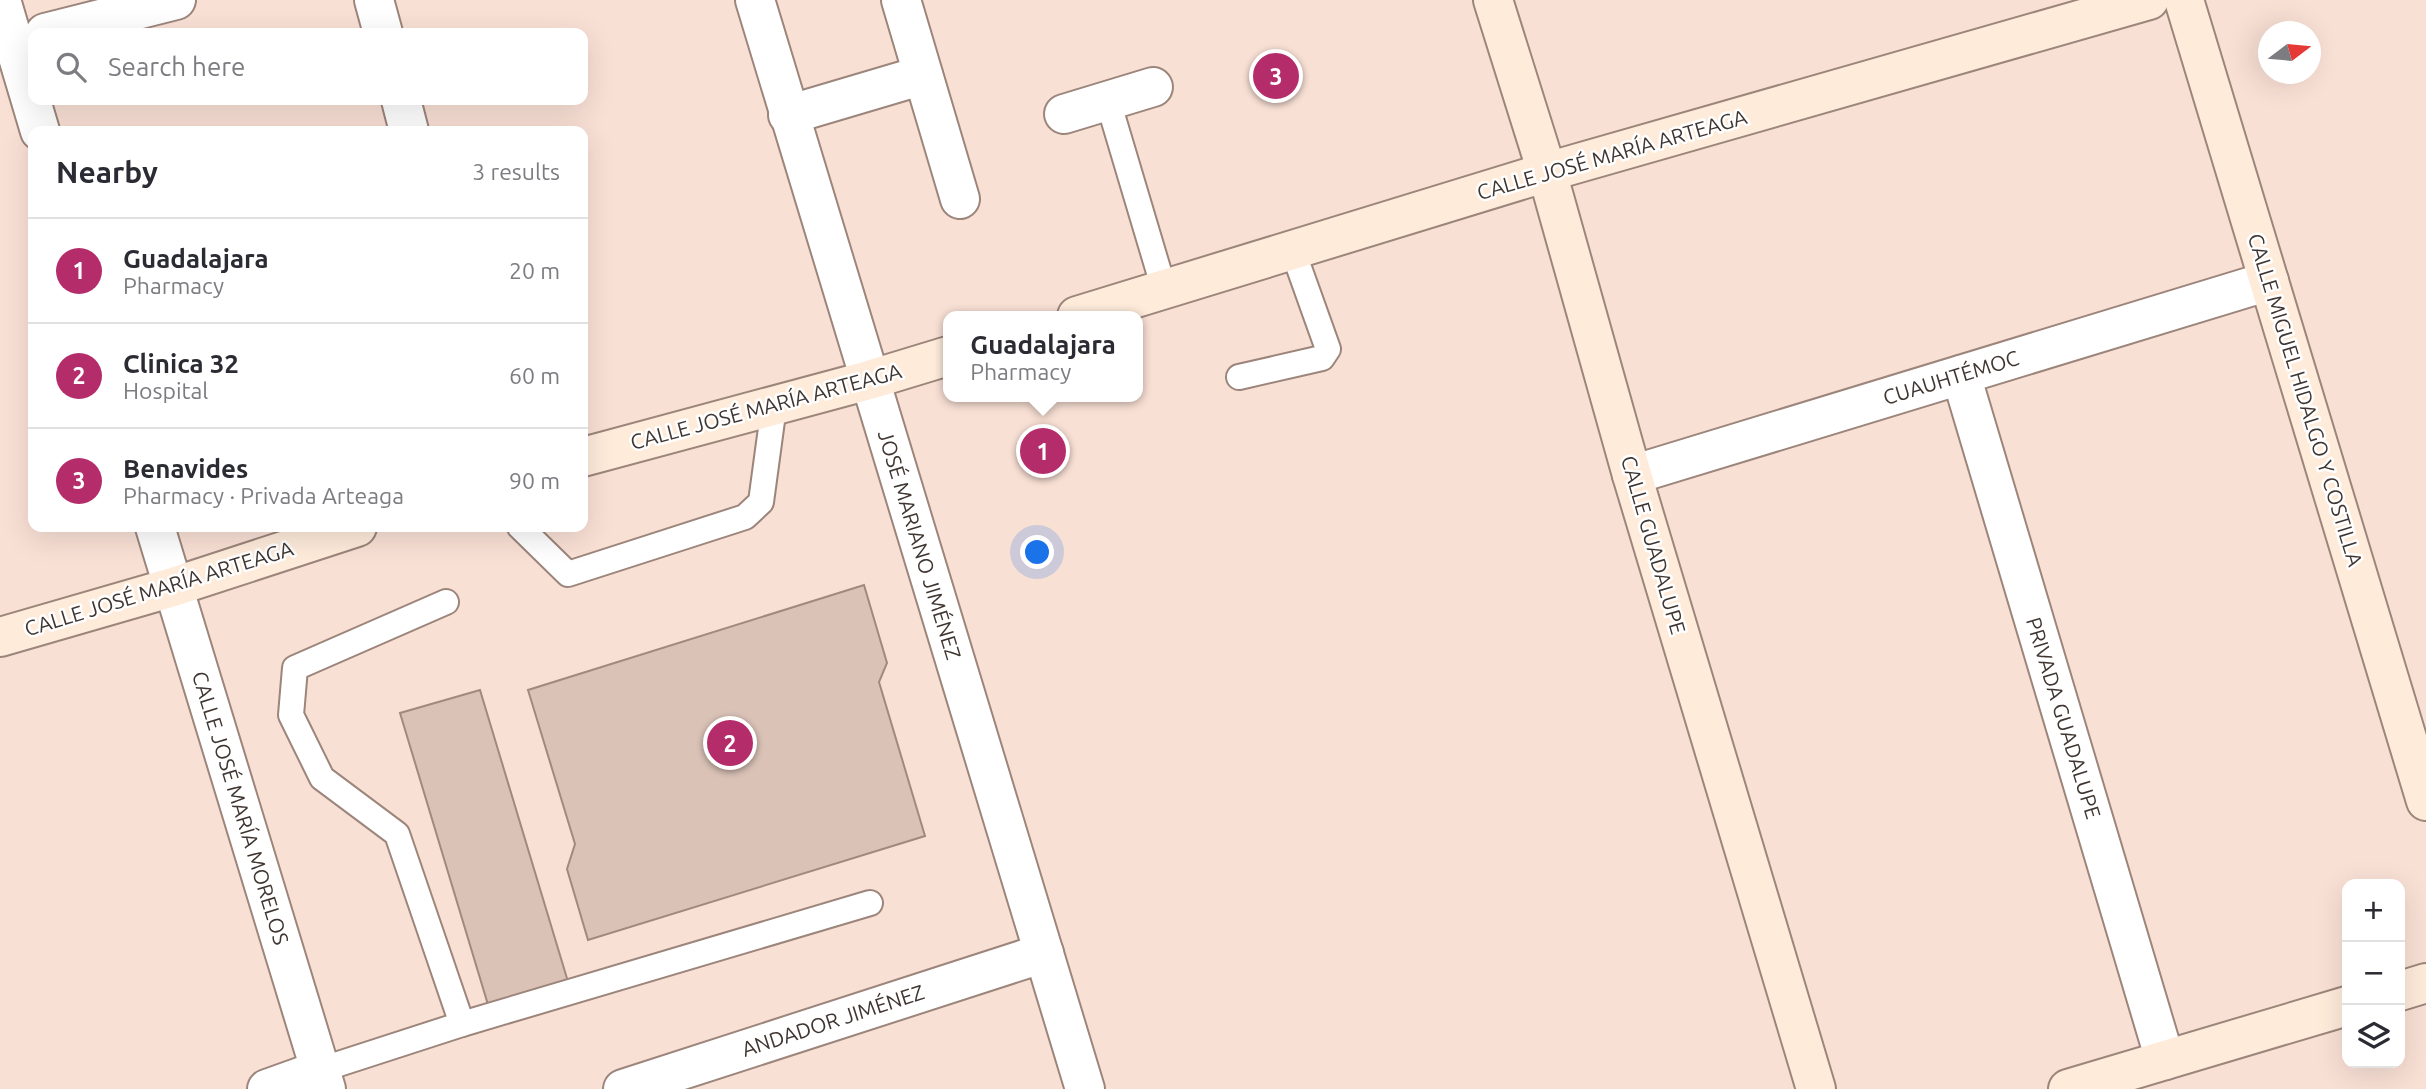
<!DOCTYPE html>
<html lang="en">
<head>
<meta charset="utf-8">
<style>
  body { margin:0; font-family:Ubuntu,sans-serif; background:#f2f2f3; color:#2b2b33 }
  .controls { position:absolute; right:21px; bottom:21px; display:grid; overflow:hidden; border-radius:14px; box-shadow:0 7px 28px #0002 }
  .controls button { width:63px; height:63px; display:grid; place-items:center; padding:0; border:0; border-bottom:2px solid #e1e1e2; background:#fff; color:#2b2b33; font:35px sans-serif }
  .compass { position:absolute; left:2258px; top:21px; width:63px; height:63px; border-radius:50%; background:#fff; box-shadow:0 7px 28px #0002; rotate:74deg }
  .you { position:absolute; left:1038px; top:553px; width:24px; height:24px; margin:-18px; border:5px solid #fff; border-radius:50%; background:#1a73e8; box-shadow:0 0 0 10px #1a73e833 }
  .badge { display:grid; place-items:center; width:46px; height:46px; border-radius:50%; background:#b52c6b; color:#fff; font-size:23px; font-weight:700 }
  .pin { position:absolute; translate:-50% -50%; border:4px solid #fff; box-shadow:0 2px 7px #0006 }
  .popup { position:absolute; left:943px; top:311px; width:200px; height:91px; box-sizing:border-box; display:grid; place-content:center; border-radius:14px; background:#fff; filter:drop-shadow(0 2px 5px #0005); font-size:23px; white-space:nowrap; color:#7c7c81 }
  .popup b { font-size:26px; color:#2b2b33 }
  .popup::after { content:''; position:absolute; left:50%; top:100%; margin-left:-14px; border:14px solid transparent; border-top-color:#fff }
  .list { margin:0; padding:0; list-style:none }
  h2 { display:flex; justify-content:space-between; align-items:center; height:91px; margin:0; padding:0 28px; font-size:30px }
  h2 small { font-size:23px; font-weight:400; color:#7c7c81 }
  .list li { display:grid; grid-template-columns:46px 1fr auto; gap:21px; align-items:center; box-sizing:border-box; height:105px; padding:0 28px; border-top:2px solid #e1e1e2 }
  .list b { display:block; font-size:26px; white-space:nowrap }
  .list p { margin:0; font-size:23px; white-space:nowrap; color:#7c7c81 }
  .list em { font-size:23px; font-style:normal; color:#7c7c81 }
  .icon { flex:none; width:38px; height:38px; fill:none; stroke:currentColor; stroke-width:2; stroke-linecap:round; stroke-linejoin:round }
  .map { position:relative; flex:none; width:2426px; height:1089px; overflow:hidden }
  .search { position:absolute; background:#fff; box-shadow:0 7px 28px #0002; left:28px; top:28px; width:560px; height:77px; display:flex; align-items:center; gap:18px; box-sizing:border-box; padding:0 24px; border-radius:14px; color:#7c7c81; font-size:26px }
  .panel { position:absolute; background:#fff; box-shadow:0 7px 28px #0002; left:28px; top:126px; width:560px; height:406px; border-radius:14px }
  .map>svg:first-child { display:block }
  .building { fill:#dac2b7; stroke:#a0897f; stroke-width:2 }
  .lines { fill:none; stroke-linecap:round; stroke-linejoin:round }
  .lane-casing { stroke:#9c857b; stroke-width:28 }
  .street-casing { stroke:#9c857b; stroke-width:42 }
  .secondary-casing { stroke:#9c857b; stroke-width:42 }
  .lane { stroke:#fff; stroke-width:24 }
  .street { stroke:#fff; stroke-width:38 }
  .secondary { stroke:#feebda; stroke-width:38 }
  .labels { text-anchor:middle; stroke-width:5; stroke-linejoin:round; paint-order:stroke }
  .street-label { font-size:21px; fill:#3f3531; stroke:#fff }
</style>
</head>
<body>
<div class="map">
<svg width="2426" height="1089" viewBox="0 0 2426 1089">
  <rect width="100%" height="100%" fill="#f9e0d5"/>
  <!-- building -->
  <g class="building">
    <path d="M864 585 887 663 879 682 925 836 588 940 567 869 575 844 528 690Z"/>
    <path d="M480 690 569 985 489 1008 400 713Z"/>
  </g>
  <g class="lines">
    <!-- lane casing -->
    <g class="lane-casing">
      <g id="lane">
        <path d="M1108 101 1164 289"/>
        <path d="M1239 377 1322 358 1328 349 1293 251"/>
        <path d="M520 527 568 574 745 517 761 502 774 406"/>
        <path d="M462 1024 870 903"/>
        <path d="M320 1070 462 1024 397 834 322 778 291 715 295 668 446 602"/>
      </g>
    </g>
    <!-- street casing -->
    <g class="street-casing">
      <g id="street">
        <path d="M1 0 40 131"/>
        <path d="M374 0 383 33"/>
        <path d="M755 0 1085 1089"/>
        <path d="M901 0 960 199"/>
        <path d="M45 33 176 0"/>
        <path d="M401 100 409 131"/>
        <path d="M1064 114 1153 87"/>
        <path d="M788 115 923 75"/>
        <path d="M1961 375 2165 1060"/>
        <path d="M1632 475 2269 281"/>
        <path d="M155 527 326 1089"/>
        <path d="M267 1089 320 1070"/>
        <path d="M623 1089 1044 953"/>
      </g>
    </g>
    <!-- secondary casing -->
    <g class="secondary-casing">
      <g id="secondary">
        <path d="M1493 0 1547 172 1632 475 1816 1089"/>
        <path d="M2184 0 2426 801"/>
        <path d="M1077 316 1547 172 2149 0"/>
        <path d="M583 457 869 380 948 356"/>
        <path d="M0 637 173 587 357 527"/>
        <path d="M2400 991 2426 983"/>
        <path d="M2068 1089 2347 1006"/>
      </g>
    </g>
    <!-- lane -->
    <use href="#lane" class="lane"/>
    <!-- street -->
    <use href="#street" class="street"/>
    <!-- secondary -->
    <use href="#secondary" class="secondary"/>
  </g>
  <g class="labels">
    <!-- street labels -->
    <g class="street-label">
      <text transform="translate(1612 155) rotate(-16)" y="7">CALLE JOSÉ MARÍA ARTEAGA</text>
      <text transform="translate(1951 378) rotate(-17)" y="7">CUAUHTÉMOC</text>
      <text transform="translate(2305 400) rotate(73)" y="7">CALLE MIGUEL HIDALGO Y COSTILLA</text>
      <text transform="translate(766 407) rotate(-15)" y="7">CALLE JOSÉ MARÍA ARTEAGA</text>
      <text transform="translate(919 545) rotate(73)" y="7">JOSÉ MARIANO JIMÉNEZ</text>
      <text transform="translate(1653 545) rotate(74)" y="7">CALLE GUADALUPE</text>
      <text transform="translate(159 589) rotate(-17)" y="7">CALLE JOSÉ MARÍA ARTEAGA</text>
      <text transform="translate(2063 718) rotate(73)" y="7">PRIVADA GUADALUPE</text>
      <text transform="translate(240 808) rotate(73)" y="7">CALLE JOSÉ MARÍA MORELOS</text>
      <text transform="translate(833 1021) rotate(-18)" y="7">ANDADOR JIMÉNEZ</text>
    </g>
  </g>
</svg>
<div class="controls">
<button>+</button>
<button>−</button>
<button><svg class="icon" aria-label="layers" viewBox="0 0 24 24"><path d="M12 4l9 5-9 5-9-5zM3 14l9 5 9-5"/></svg></button>
</div>
<svg class="compass" viewBox="-18 -18 36 36"><path d="M0-13l5 13h-10z" fill="#e53935"/><path d="M0 13l5-13h-10z" fill="#7c7c81"/></svg>
<div class="you"></div>
<div class="pin badge" style="left:1043px;top:451px">1</div>
<div class="popup"><b>Guadalajara</b>Pharmacy</div>
<div class="pin badge" style="left:730px;top:743px">2</div>
<div class="pin badge" style="left:1276px;top:76px">3</div>
<div class="search"><svg class="icon" aria-label="search" viewBox="0 0 24 24"><circle cx="10" cy="10" r="6"/><path d="M15 15l6 6"/></svg>Search here</div>
<section class="panel">
<h2>Nearby<small>3 results</small></h2>
<ul class="list">
<li><span class="badge">1</span><div><b>Guadalajara</b><p>Pharmacy</p></div><em>20 m</em></li>
<li><span class="badge">2</span><div><b>Clinica 32</b><p>Hospital</p></div><em>60 m</em></li>
<li><span class="badge">3</span><div><b>Benavides</b><p>Pharmacy · Privada Arteaga</p></div><em>90 m</em></li>
</ul>
</section>
</div>
</body>
</html>
